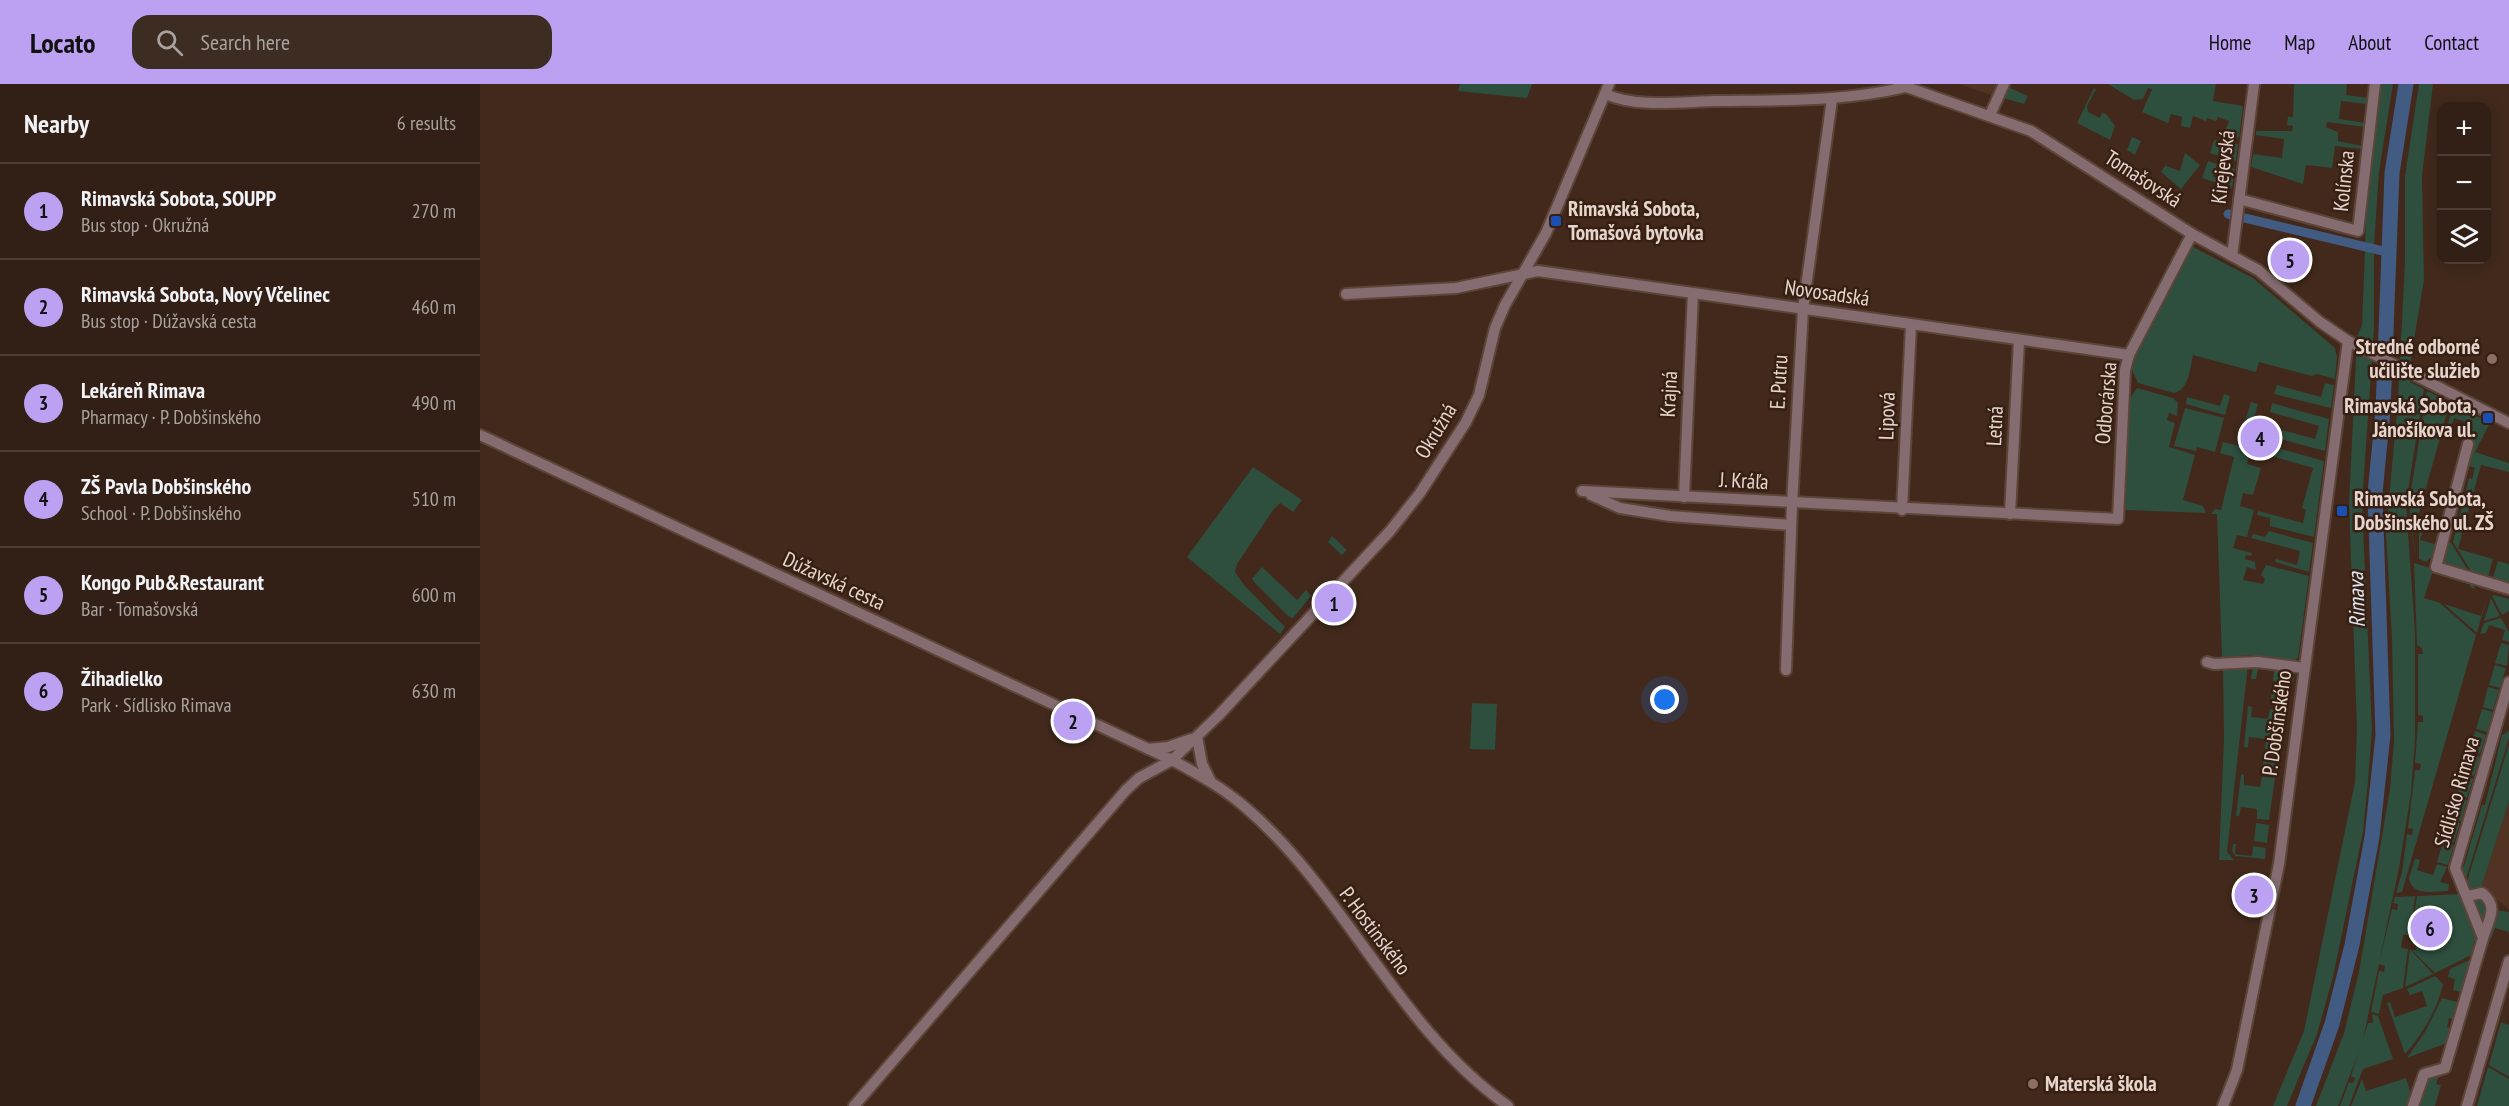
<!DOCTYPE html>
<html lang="en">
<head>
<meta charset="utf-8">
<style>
  body { margin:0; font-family:"PT Sans Narrow",sans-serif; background:#3d2c22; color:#f1f3f6 }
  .controls { position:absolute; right:18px; top:18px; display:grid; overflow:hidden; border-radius:12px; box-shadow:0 3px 15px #0003 }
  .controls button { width:54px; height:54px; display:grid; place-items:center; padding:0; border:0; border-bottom:2px solid #4d3d34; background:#321f15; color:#f1f3f6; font:30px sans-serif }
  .you { position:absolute; left:1185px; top:616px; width:21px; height:21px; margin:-15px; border:4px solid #fff; border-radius:50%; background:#1a73e8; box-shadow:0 0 0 9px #1a73e833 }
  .badge { display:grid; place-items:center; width:39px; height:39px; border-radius:50%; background:#bca0f2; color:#111; font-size:20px; font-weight:700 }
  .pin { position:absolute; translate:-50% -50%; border:3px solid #fff; box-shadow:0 2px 6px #0006 }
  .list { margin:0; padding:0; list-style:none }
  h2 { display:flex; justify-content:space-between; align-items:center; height:78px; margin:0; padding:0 24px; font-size:26px }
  h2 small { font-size:20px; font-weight:400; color:#a8a2a0 }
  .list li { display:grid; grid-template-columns:39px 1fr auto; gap:18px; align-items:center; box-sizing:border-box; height:96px; padding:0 24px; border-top:2px solid #4d3d34 }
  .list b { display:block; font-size:22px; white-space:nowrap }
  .list p { margin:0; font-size:20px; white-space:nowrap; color:#a8a2a0 }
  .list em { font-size:20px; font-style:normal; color:#a8a2a0 }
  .icon { flex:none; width:33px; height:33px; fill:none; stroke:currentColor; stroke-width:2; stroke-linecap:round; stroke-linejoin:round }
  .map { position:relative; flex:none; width:2029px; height:1022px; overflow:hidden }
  header { display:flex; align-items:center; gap:36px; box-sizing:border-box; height:84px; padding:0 30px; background:#bca0f2; color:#111 }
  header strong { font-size:28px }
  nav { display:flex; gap:33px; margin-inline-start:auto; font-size:21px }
  .search { width:420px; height:54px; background:#3d2c22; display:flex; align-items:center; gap:15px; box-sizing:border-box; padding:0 21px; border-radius:18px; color:#a8a2a0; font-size:22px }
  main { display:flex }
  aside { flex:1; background:#321f15 }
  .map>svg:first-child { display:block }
  .built { fill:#513323 }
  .green { fill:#2e4e3e }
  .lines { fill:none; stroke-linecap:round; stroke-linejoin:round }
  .canal { stroke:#425b82; stroke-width:9 }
  .river { stroke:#425b82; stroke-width:15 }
  .minor-casing { stroke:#5c4538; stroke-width:14 }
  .minor { stroke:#856c70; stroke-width:10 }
  .transit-dot { fill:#1a4fb4; stroke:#371f13; stroke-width:2 }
  .education-dot { fill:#8d6e63; stroke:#371f13; stroke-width:2 }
  .labels { text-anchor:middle; stroke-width:5; stroke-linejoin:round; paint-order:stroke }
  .street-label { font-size:21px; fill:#e6d5cd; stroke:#371f13 }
  .poi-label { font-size:21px; font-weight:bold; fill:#e6d5cd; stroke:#371f13; text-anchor:start }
  .water-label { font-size:22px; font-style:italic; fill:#dde5f2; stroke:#371f13 }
</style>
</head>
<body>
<header>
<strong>Locato</strong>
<div class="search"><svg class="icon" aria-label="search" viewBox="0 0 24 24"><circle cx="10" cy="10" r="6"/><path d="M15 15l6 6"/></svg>Search here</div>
<nav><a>Home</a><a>Map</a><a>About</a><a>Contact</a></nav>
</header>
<main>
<aside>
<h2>Nearby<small>6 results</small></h2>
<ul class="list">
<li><span class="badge">1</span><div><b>Rimavská Sobota, SOUPP</b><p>Bus stop · Okružná</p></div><em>270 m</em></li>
<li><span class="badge">2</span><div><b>Rimavská Sobota, Nový Včelinec</b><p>Bus stop · Dúžavská cesta</p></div><em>460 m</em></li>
<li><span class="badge">3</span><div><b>Lekáreň Rimava</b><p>Pharmacy · P. Dobšinského</p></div><em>490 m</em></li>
<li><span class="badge">4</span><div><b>ZŠ Pavla Dobšinského</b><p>School · P. Dobšinského</p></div><em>510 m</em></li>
<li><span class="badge">5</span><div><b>Kongo Pub&amp;Restaurant</b><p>Bar · Tomašovská</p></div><em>600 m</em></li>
<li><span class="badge">6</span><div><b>Žihadielko</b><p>Park · Sídlisko Rimava</p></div><em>630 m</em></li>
</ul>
</aside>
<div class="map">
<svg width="2029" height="1022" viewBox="0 0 2029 1022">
  <rect width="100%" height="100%" fill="#42291c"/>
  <!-- built -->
  <g class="built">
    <path d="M1479 0H1519L1514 12Z"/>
    <path d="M2029 717V825L2001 804Z"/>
  </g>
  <!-- green -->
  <g class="green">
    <path d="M980 0H1052L1047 14 978 7Z"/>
    <path d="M1628 0H1736L1733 17 1763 22 1759 54 1745 48 1749 37 1738 33 1736 37 1727 34 1726 37 1713 32 1710 44 1701 42 1702 33 1691 30 1688 39 1662 28 1672 5 1668 4 1663 15 1654 16Z"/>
    <path d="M1814 0H1867L1866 11 1888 14 1887 20 1861 17 1859 35 1885 39V43L1847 38 1846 43 1858 48V57L1882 62V65L1855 62 1852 84 1826 81 1823 100 1771 83 1773 70 1802 74 1804 55 1776 51V47H1812L1813 42 1807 41 1808 33H1813Z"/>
    <path d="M1900 0H1913L1899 88 1894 161V245L1882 420 1892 646 1888 697 1883 748 1853 893 1837 950 1807 1022H1793L1824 947 1875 698 1877 644 1869 419 1877 253 1882 241 1888 88Z"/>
    <path d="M1939 0H1953L1942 92 1944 196 1930 280V298L1944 305 1926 419 1935 549V655L1931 709 1919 784 1899 879 1912 825 1917 826 1918 820 1913 819 1915 813 1935 812 1930 851H1923L1921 864 1928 865 1923 904 1903 911 1899 930 1891 928 1899 887 1904 888 1905 882 1899 880 1882 960 1858 1022H1836L1864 949 1879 888 1910 705 1914 657 1912 555 1906 449 1918 316 1925 177V92Z"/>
    <path d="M1528 3 1548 12 1544 20 1523 14Z"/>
    <path d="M1614 4 1616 5 1607 22 1608 28 1620 34 1622 29 1626 30 1635 42 1630 56 1597 39Z"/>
    <path d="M1652 53 1661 57 1655 71 1647 66Z"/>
    <path d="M1734 56 1758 60 1756 77 1730 69Z"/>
    <path d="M1705 69 1720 81 1701 105 1681 88 1687 79 1686 82 1700 87Z"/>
    <path d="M1728 77 1737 80 1733 93 1745 96 1750 84 1755 85 1752 104 1722 94Z"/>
    <path d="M1711 162 1773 194 1855 264 1857 273 1855 295 1837 290 1832 292 1779 278 1776 288 1713 271C1710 284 1709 306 1694 309L1658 299 1652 286 1655 275 1652 272Z"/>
    <path d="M1845 299 1854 301 1851 324 1794 310 1797 301 1841 313Z"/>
    <path d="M1657 304 1693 314 1698 319 1697 332 1689 329 1687 336 1695 339 1689 363 1715 371 1703 416 1723 422 1726 429 1645 426 1649 316Z"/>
    <path d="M1947 307 1969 318V322L1933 450 1935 474 1929 419Z"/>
    <path d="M1744 310 1750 312 1745 331 1706 320 1707 313 1740 322Z"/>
    <path d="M1771 318 1778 320 1773 338 1778 340 1772 362 1759 358Z"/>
    <path d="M1792 319 1849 335 1845 367 1789 352 1791 343 1835 355 1839 342 1790 328Z"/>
    <path d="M1973 320 2010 339 1995 368 2029 379V388L2001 381 1978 465 2013 475 2007 496 1994 492 1973 458 1989 394 1992 395 1995 384 1986 381 1984 377 1994 360 1990 358 1994 351 1987 349 1989 339 1974 334 1971 344H1967Z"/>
    <path d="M1705 324 1744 334 1735 368 1717 363 1716 367 1694 362Z"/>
    <path d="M1743 358 1771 365 1767 380 1781 384 1773 411 1763 409 1760 422 1774 426 1767 453 1757 451 1753 464 1772 469 1771 472 1766 471 1765 475 1775 478 1776 486 1767 483 1763 496 1783 500 1785 495 1781 491 1786 481 1829 492 1818 574 1813 577 1772 571 1742 573 1737 430H1731L1735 425 1741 426 1754 373 1740 369Z"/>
    <path d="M1787 361 1844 377 1834 453 1790 442V434L1777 431 1778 427 1823 439 1826 426 1822 424 1833 384 1784 370Z"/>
    <path d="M773 383 822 416 813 428 800 419 793 426 757 480 755 488 764 501 805 543 800 550 707 473Z"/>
    <path d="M1939 446 1943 447 1940 456 1955 460 1959 450 1961 451 1956 469 1946 478 1939 475Z"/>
    <path d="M1789 447 1833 459 1829 488 1795 478 1796 475 1817 481 1820 467 1771 454 1773 450 1785 453Z"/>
    <path d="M852 452 867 466 862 471 848 458Z"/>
    <path d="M1965 457 1971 459 1991 491 1963 479 1961 473Z"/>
    <path d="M2018 477 2029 480V502L2012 497Z"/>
    <path d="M1934 479 1993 497 1995 505 1990 503V497L1953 486 1944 514 1960 519 1996 551 1922 808 1916 809 1922 788 1927 750 1932 751 1933 745 1928 744 1935 686H1940L1941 680 1935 679 1938 638H1943V632L1938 631V570H1943L1942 564 1937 561Z"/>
    <path d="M782 483 817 516 826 506 831 512 813 534 808 532 774 498 772 495Z"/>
    <path d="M2008 509 1997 549 1964 520 2001 532Z"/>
    <path d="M2014 511 2029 515V527L2022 531 2012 512Z"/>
    <path d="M2011 514 2020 532 2004 537Z"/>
    <path d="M2021 534 2029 548V558L2022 556 2025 546 2009 541 2006 549 2000 550 2004 539Z"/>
    <path d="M2021 559 2029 561 2027 582 2015 579Z"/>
    <path d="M1768 581 1747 768 1754 776H1739L1744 654 1743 583Z"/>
    <path d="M1773 581 1814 588 1813 598 1793 597 1794 587 1778 585 1776 595H1771Z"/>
    <path d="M2015 581 2026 584 2020 604 2009 601Z"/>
    <path d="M1793 602 1805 604 1803 622 1790 620Z"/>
    <path d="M2008 603 2019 606 2013 626 2003 623Z"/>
    <path d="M992 619 1017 620 1015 666 990 665Z"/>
    <path d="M1768 622 1772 623 1771 633 1788 635 1790 625 1803 627 1798 667 1785 665 1786 655 1769 653 1768 663H1764Z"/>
    <path d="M2002 625 2013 628 2007 648 1996 645Z"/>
    <path d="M1995 647 2006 651 2000 670 1990 667Z"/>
    <path d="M2029 647V654L1985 798 1979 785 1984 782 2002 721H2005L2022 651Z"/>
    <path d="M2029 660V717L2001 804 1992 808 1986 801Z"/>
    <path d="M1989 669 2000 673 1994 692 1983 689Z"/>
    <path d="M1784 670 1797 672 1795 690 1782 688Z"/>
    <path d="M1761 690 1764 691V701L1780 703 1782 693 1795 694 1789 736 1777 735V725L1761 723 1759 732H1756Z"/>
    <path d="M1983 691 1993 695 1987 714 1977 711Z"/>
    <path d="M1976 714 1987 716 1981 737 1970 734Z"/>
    <path d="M1970 736 1980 739 1974 758 1964 756Z"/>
    <path d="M1776 739 1789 741 1787 759 1774 757Z"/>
    <path d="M1963 758 1974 761 1968 781 1957 778Z"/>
    <path d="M1753 760H1756L1755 770 1772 772 1773 762 1786 764 1785 775 1755 772 1752 767Z"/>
    <path d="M1935 775 1940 776 1937 786 1953 791 1957 780 1967 783 1960 798 1969 800 1968 807C1953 807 1932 813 1929 794Z"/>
    <path d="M1982 810 1999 857 1995 856 1993 862 1997 864 1995 869 1955 889 1932 866H1936L1938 853 1931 852 1937 812Z"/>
    <path d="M1999 814 2008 818 2003 843 1993 815Z"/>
    <path d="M2015 826 2029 828V848L2015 844 2011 855 2007 854Z"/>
    <path d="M1930 865 1953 890 1925 903Z"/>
    <path d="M1994 874 1984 909 1973 906 1975 895 1968 893 1970 885Z"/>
    <path d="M1955 892 1963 900C1957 926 1943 950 1925 970L1907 919 1910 918 1915 933 1947 922 1942 907 1930 911 1927 905Z"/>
    <path d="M1962 914 1981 919 1975 936 1969 934 1967 943 1973 945 1967 959 1927 974 1945 948Z"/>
    <path d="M1892 930 1898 932 1913 975 1883 985 1869 1022H1860L1869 998 1873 999 1875 994 1871 992 1888 939H1893Z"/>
    <path d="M2021 938 2029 941V993L2009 981Z"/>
    <path d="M2008 983 2029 995V1022H1997Z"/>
    <path d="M1954 990 1959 991 1956 1000 1961 1001 1955 1022H1938L1947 993 1953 994Z"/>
    <path d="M1926 994 1931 1010 1928 1022H1871L1882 995 1886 1007Z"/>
  </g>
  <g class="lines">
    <!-- canal -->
    <path class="canal" d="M1748 130 1911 169"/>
    <!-- river -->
    <path class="river" d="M1823 1022 1852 940 1872 861 1892 753 1903 651 1895 409 1903 327 1912 89 1926 0"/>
    <!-- minor casing -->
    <g class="minor-casing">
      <g id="minor">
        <path d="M1418 0 1551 47 1712 150 1778 186 1840 238 1868 257 2029 339"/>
        <path d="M1125 10C1157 24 1200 18 1234 17 1298 16 1363 18 1426 3"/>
        <path d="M1510 31 1524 0"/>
        <path d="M1759 115 1878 147 1895 0"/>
        <path d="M1752 172 1774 0"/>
        <path d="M866 210 976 204 1058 187 1649 271"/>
        <path d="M0 351 692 676C718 690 743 704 765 723 865 808 918 945 1028 1022"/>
        <path d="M1988 360 1956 483 2029 505"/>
        <path d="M1102 407 1638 435 1645 286 1649 271 1712 150"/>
        <path d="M1111 411 1140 424 1190 432 1311 441"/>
        <path d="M1204 413 1213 209"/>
        <path d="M1422 426 1431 241"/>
        <path d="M1530 430 1539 256"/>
        <path d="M1727 578 1734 580 1778 578 1824 584"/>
        <path d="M1306 586 1312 420 1323 225 1352 15"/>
        <path d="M717 653 722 680 730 696"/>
        <path d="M668 665 688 663 711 655"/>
        <path d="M1988 812 2002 809C2019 822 2009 835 2003 854"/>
        <path d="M374 1022 646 706 659 694 692 676 738 632 910 447 940 409 986 338 999 311 1015 244 1025 221 1066 149 1129 0"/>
        <path d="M1743 1022 1757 986 1799 780 1868 257"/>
        <path d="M1933 1022 1944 990 1965 984 2003 854 1975 784 2029 598"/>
        <path d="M1987 1022 2029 877"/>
      </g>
    </g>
    <!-- minor -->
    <use href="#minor" class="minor"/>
  </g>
  <!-- markers -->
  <g class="transit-dot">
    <rect x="1070" y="131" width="12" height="12" rx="3"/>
    <rect x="2002" y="328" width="12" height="12" rx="3"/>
    <rect x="1856" y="421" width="12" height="12" rx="3"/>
  </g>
  <g class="education-dot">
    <circle cx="2012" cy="275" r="6"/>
    <circle cx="1553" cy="1000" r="6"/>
  </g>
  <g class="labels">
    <!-- street labels -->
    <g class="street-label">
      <text transform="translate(1743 83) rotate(-83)" y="7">Kirejevská</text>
      <text transform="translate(1663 95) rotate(33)" y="7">Tomašovská</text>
      <text transform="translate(1864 97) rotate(-84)" y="7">Kolínska</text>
      <text transform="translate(1347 209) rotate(8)" y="7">Novosadská</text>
      <text transform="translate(1299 298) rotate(-87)" y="7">E. Putru</text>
      <text transform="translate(1189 310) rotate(-87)" y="7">Krajná</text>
      <text transform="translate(1626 319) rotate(-85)" y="7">Odborárska</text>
      <text transform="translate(1407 332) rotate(-88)" y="7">Lipová</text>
      <text transform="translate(1515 342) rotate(-87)" y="7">Letná</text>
      <text transform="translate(956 347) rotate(-59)" y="7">Okružná</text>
      <text transform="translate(1264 397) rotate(3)" y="7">J. Kráľa</text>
      <text transform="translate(354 497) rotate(25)" y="7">Dúžavská cesta</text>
      <text transform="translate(1797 639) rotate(-82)" y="7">P. Dobšinského</text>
      <text transform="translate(1977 708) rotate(-74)" y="7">Sídlisko Rimava</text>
      <text transform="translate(895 847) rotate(53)" y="7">P. Hostinského</text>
    </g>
    <!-- poi labels -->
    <g class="poi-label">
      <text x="1088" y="132">Rimavská Sobota,<tspan x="1088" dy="24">Tomašová bytovka</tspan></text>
      <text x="2000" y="270" text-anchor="end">Stredné odborné<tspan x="2000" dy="24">učilište služieb</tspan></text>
      <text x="1996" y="329" text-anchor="end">Rimavská Sobota,<tspan x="1996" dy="24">Jánošíkova ul.</tspan></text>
      <text x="1874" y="422">Rimavská Sobota,<tspan x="1874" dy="24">Dobšinského ul. ZŠ</tspan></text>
      <text x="1565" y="1007">Materská škola</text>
    </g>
    <!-- water labels -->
    <g class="water-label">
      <text transform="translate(1876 516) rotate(-92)" y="8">Rimava</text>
    </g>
  </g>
</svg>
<div class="controls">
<button>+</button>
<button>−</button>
<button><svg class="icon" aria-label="layers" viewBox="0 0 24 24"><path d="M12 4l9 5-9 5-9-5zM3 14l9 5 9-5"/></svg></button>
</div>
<div class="you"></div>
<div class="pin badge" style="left:854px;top:519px">1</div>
<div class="pin badge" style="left:593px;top:637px">2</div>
<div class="pin badge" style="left:1774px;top:811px">3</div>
<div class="pin badge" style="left:1780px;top:354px">4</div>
<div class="pin badge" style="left:1810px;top:176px">5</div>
<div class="pin badge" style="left:1950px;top:844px">6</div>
</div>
</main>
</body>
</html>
